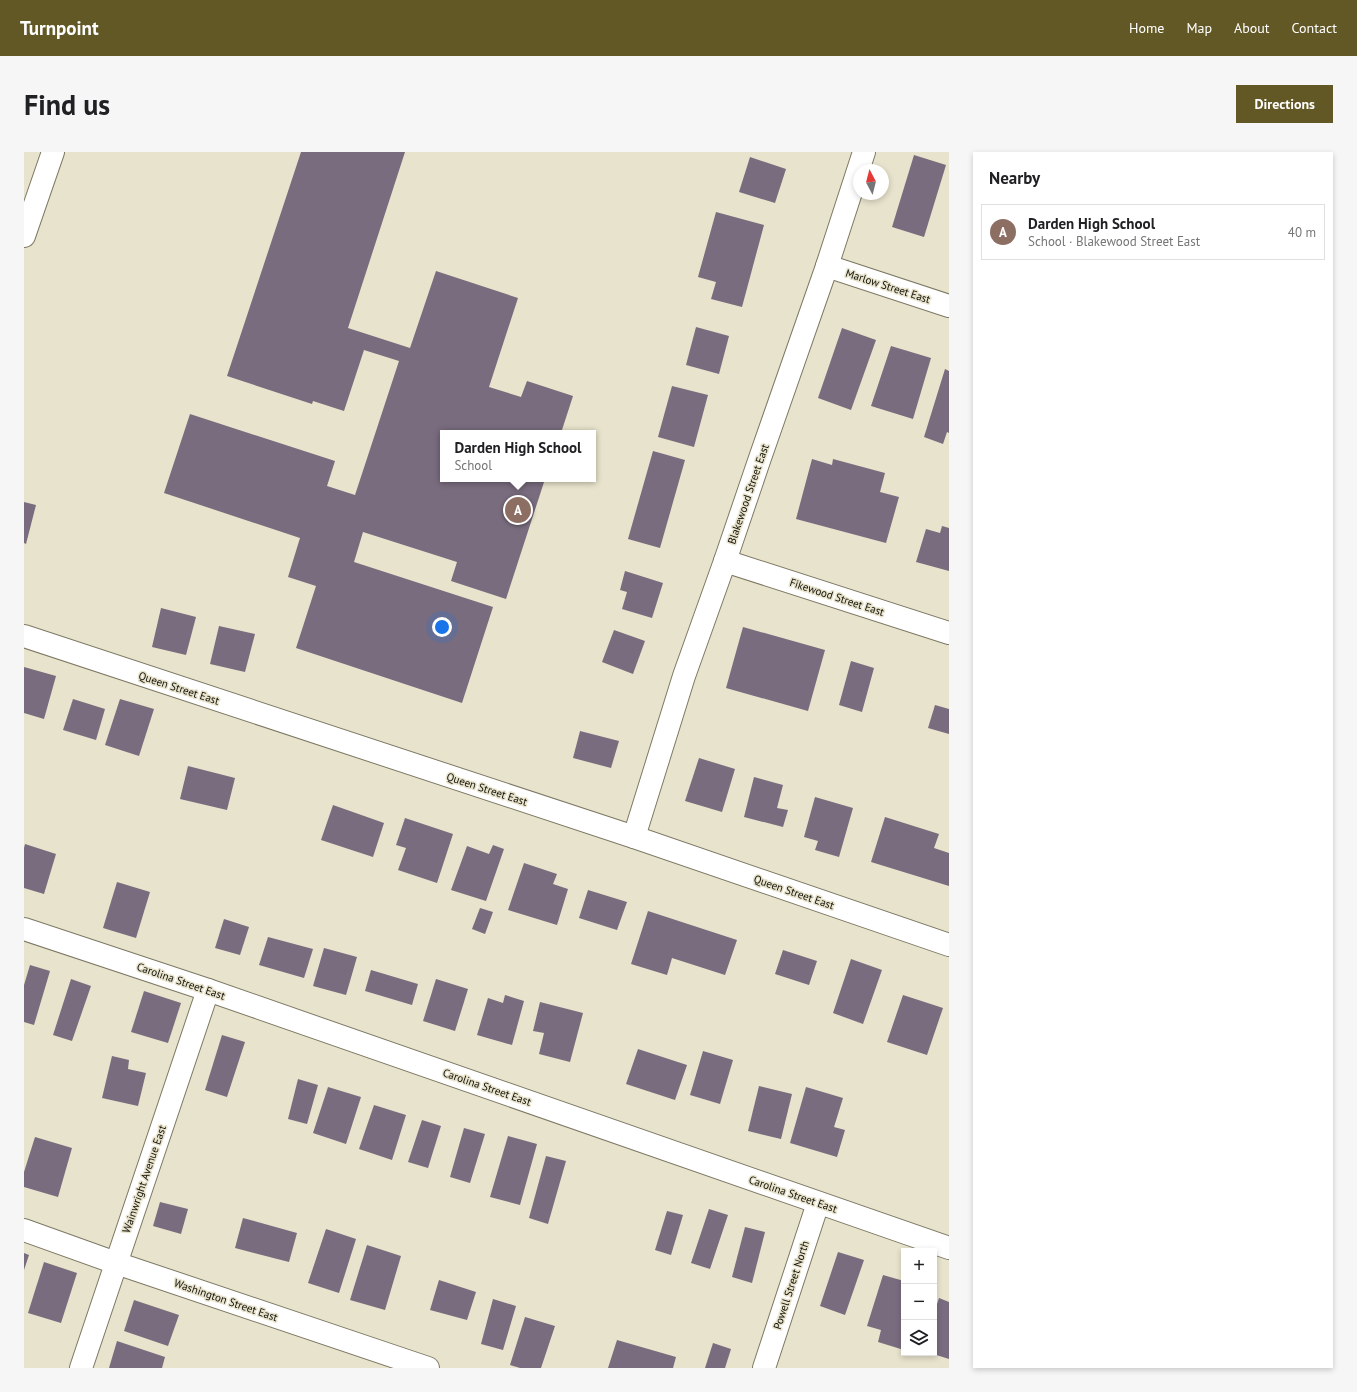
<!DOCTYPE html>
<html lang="en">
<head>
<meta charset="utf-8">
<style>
  body { margin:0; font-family:"PT Sans",sans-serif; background:#f6f6f6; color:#202124 }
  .controls { position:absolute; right:12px; bottom:12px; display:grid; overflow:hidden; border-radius:0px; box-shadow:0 2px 6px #0003 }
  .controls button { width:36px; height:36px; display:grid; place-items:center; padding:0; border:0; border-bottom:1px solid #e0e0e0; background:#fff; color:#202124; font:20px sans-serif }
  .compass { position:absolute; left:829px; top:12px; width:36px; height:36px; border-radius:50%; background:#fff; box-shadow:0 2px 6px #0003; rotate:353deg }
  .you { position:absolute; left:418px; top:475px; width:14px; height:14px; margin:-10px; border:3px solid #fff; border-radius:50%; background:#1a73e8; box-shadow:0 0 0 6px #1a73e833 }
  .badge { display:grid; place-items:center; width:26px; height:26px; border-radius:50%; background:#625825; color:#fff; font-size:13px; font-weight:700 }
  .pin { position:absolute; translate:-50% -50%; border:2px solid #fff; box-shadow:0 1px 4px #0006 }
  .popup { position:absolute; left:416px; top:278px; width:156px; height:52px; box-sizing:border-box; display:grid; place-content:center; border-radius:0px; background:#fff; filter:drop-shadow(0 1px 3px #0005); font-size:13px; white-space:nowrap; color:#757577 }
  .popup b { font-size:15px; color:#202124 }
  .popup::after { content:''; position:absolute; left:50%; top:100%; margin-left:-8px; border:8px solid transparent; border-top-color:#fff }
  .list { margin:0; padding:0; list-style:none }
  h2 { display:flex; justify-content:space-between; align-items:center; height:52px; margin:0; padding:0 16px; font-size:17px }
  h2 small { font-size:13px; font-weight:400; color:#757577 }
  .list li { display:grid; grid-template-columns:26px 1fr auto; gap:12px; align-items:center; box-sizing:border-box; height:56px; margin:0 8px 8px; padding:0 8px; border:1px solid #e0e0e0; border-radius:0px }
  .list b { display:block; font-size:15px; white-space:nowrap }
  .list p { margin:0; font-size:13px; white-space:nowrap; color:#757577 }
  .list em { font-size:13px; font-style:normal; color:#757577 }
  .icon { flex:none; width:22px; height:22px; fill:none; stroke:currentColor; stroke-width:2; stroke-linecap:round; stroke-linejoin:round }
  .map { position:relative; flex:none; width:925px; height:1216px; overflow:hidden; border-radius:0px }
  header { display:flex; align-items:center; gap:24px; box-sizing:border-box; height:56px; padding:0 20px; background:#625825; color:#fff }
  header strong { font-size:19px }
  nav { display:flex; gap:22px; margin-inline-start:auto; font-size:14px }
  .intro { display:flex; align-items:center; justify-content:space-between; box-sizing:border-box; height:96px; padding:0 24px }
  h1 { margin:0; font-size:28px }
  .button { padding:10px 18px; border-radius:0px; background:#625825; color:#fff; font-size:14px; font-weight:700 }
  main { display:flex; gap:24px; padding:0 24px }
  aside { flex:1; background:#fff; border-radius:0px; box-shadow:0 2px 6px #0003 }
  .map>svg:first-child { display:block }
  .building { fill:#796c7e }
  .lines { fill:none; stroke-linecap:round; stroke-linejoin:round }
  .minor-casing { stroke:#7e7964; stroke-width:24 }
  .minor { stroke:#fff; stroke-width:22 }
  .labels { text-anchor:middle; stroke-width:3; stroke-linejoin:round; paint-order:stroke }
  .street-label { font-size:11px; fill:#111008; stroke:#e8e3cc }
</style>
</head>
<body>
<header>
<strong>Turnpoint</strong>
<nav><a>Home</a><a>Map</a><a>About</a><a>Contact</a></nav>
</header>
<div class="intro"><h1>Find us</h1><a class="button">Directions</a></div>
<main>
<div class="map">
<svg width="925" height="1216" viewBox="0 0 925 1216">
  <rect width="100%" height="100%" fill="#e8e3cc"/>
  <!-- building -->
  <g class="building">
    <path d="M277 0H381L324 176 386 196 412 119 494 146 465 235 497 245 503 229 549 244 537 281H419V327H521L482 447 427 429 433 410 339 380 330 410 469 455 438 551 272 496 292 434 264 425 276 386 140 341 166 262 311 309 303 334 331 343 375 209 340 198 320 259 289 249 288 252 203 224Z"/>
    <path d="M890 3 922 13 900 85 868 75Z"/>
    <path d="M726 5 762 17 751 51 715 40Z"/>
    <path d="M692 60 740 73 718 155 687 147 692 130 674 125Z"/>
    <path d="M672 175 705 184 695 222 662 213Z"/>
    <path d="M818 176 852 188 827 258 794 246Z"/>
    <path d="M867 194 907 206 889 267 847 254Z"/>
    <path d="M921 217 925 219V281L923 280 919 292 900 285Z"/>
    <path d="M648 234 684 243 670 295 634 285Z"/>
    <path d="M629 299 661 308 636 396 604 387Z"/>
    <path d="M788 307 808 313 809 307 861 321 856 340 875 345 862 391 772 367Z"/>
    <path d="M0 350 12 353 2 392 0 391Z"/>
    <path d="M918 374 925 376V419L892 410 902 377 916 381Z"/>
    <path d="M601 419 639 431 628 466 598 457 603 440 596 438Z"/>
    <path d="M137 456 172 465 162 503 128 495Z"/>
    <path d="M195 474 231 482 221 520 186 512Z"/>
    <path d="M719 475 801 498 784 559 702 536Z"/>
    <path d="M590 478 621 489 609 522 578 510Z"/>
    <path d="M827 509 850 516 838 560 815 553Z"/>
    <path d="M0 515 32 524 20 567 0 561Z"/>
    <path d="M49 547 81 557 72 588 39 578Z"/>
    <path d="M96 547 130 557 115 604 81 593Z"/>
    <path d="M911 553 925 557V582L904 576Z"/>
    <path d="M556 579 595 589 587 616 549 606Z"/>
    <path d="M675 606 711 617 698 660 661 649Z"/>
    <path d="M164 614 211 626 203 658 156 647Z"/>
    <path d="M730 625 759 633 753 656 764 658 759 675 720 665Z"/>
    <path d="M791 645 829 656 815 705 791 698 794 689 780 685Z"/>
    <path d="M309 653 360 671 349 705 297 688Z"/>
    <path d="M861 665 915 682 910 696 925 701V734L847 710Z"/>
    <path d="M381 666 429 682 413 731 374 718 382 696 372 693Z"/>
    <path d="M1 692 32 702 20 742 0 736V696Z"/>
    <path d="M469 693 480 697 462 749 427 738 443 694 465 702Z"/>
    <path d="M500 711 533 722 529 732 544 737 533 773 484 758Z"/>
    <path d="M93 730 126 740 112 786 79 776Z"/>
    <path d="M564 738 603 750 593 778 555 766Z"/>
    <path d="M456 756 469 760 461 782 448 777Z"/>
    <path d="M624 759 713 788 701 823 648 806 643 823 607 812Z"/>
    <path d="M200 767 225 775 216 803 191 796Z"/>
    <path d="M244 785 289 797 280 826 235 813Z"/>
    <path d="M300 796 333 805 322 843 289 834Z"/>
    <path d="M759 798 793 809 785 833 751 822Z"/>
    <path d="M827 807 858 818 839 872 809 861Z"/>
    <path d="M6 813 26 819 10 873 0 870V833Z"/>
    <path d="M347 818 394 832 388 853 341 839Z"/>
    <path d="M47 827 67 834 48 889 29 883Z"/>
    <path d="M412 827 444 837 431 879 399 869Z"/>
    <path d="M120 839 157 851 144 891 107 880Z"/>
    <path d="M481 843 500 849 488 893 453 883 464 846 479 851Z"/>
    <path d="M879 843 919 856 903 903 863 890Z"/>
    <path d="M516 850 559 861 546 910 515 902 520 881 509 879Z"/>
    <path d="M198 883 221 890 203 945 181 938Z"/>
    <path d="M614 897 663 913 651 948 602 932Z"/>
    <path d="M679 899 709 908 696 952 666 943Z"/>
    <path d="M88 904 105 908 104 917 122 921 114 954 78 946Z"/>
    <path d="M274 927 294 933 283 972 264 967Z"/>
    <path d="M735 934 768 942 757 987 724 979Z"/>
    <path d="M304 935 337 945 322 992 289 981Z"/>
    <path d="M782 935 819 946 810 975 821 978 813 1005 766 991Z"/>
    <path d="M350 953 382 963 368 1008 335 997Z"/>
    <path d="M398 968 417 974 404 1016 384 1010Z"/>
    <path d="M440 976 461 982 446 1031 426 1025Z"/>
    <path d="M484 984 513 992 496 1053 466 1045Z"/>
    <path d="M11 985 48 996 34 1045 0 1035V1020Z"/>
    <path d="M522 1004 542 1009 524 1072 505 1066Z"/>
    <path d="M136 1050 164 1057 157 1082 129 1074Z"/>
    <path d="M685 1057 704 1063 686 1117 667 1111Z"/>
    <path d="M643 1059 659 1063 647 1103 631 1098Z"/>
    <path d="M219 1066 273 1081 265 1110 211 1096Z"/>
    <path d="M721 1075 741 1080 728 1131 708 1125Z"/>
    <path d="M302 1077 332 1087 315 1141 284 1131Z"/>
    <path d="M343 1093 377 1104 361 1158 326 1148Z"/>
    <path d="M814 1100 840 1108 821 1163 796 1154Z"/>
    <path d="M0 1101 5 1103 0 1118Z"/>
    <path d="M20 1110 53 1121 37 1171 4 1161Z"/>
    <path d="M859 1123 880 1129V1198L854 1190 857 1178 843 1174Z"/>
    <path d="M415 1128 452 1140 443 1168 406 1158Z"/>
    <path d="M915 1146 925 1150V1207L906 1201H910V1161Z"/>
    <path d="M469 1147 492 1154 479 1198 457 1192Z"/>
    <path d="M110 1148 155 1163 144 1194 100 1179Z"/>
    <path d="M501 1165 531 1174 517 1216H496L486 1213Z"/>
    <path d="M593 1188 652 1205 649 1216H584Z"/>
    <path d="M93 1189 141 1205 138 1216H85Z"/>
    <path d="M689 1191 707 1197 701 1216H681Z"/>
  </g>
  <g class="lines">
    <!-- minor casing -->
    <g class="minor-casing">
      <g id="minor">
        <path d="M0 84 29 0"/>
        <path d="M803 114 925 154"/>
        <path d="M701 409 925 481"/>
        <path d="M0 484 610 685 925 793"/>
        <path d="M610 685 660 524 701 409 736 306 803 114 840 0"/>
        <path d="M0 777 184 838 925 1096"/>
        <path d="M0 1078 92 1111 404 1216"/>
        <path d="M57 1216 184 838"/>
        <path d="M740 1216 794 1051"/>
      </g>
    </g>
    <!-- minor -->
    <use href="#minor" class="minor"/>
  </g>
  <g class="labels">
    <!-- street labels -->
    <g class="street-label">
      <text transform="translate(864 134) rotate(18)" y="4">Marlow Street East</text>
      <text transform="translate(724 342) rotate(-71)" y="4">Blakewood Street East</text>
      <text transform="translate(813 445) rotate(18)" y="4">Fikewood Street East</text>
      <text transform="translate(155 536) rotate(18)" y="4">Queen Street East</text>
      <text transform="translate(463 637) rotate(18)" y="4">Queen Street East</text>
      <text transform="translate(770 740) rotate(19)" y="4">Queen Street East</text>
      <text transform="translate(157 829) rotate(19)" y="4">Carolina Street East</text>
      <text transform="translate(463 935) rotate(19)" y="4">Carolina Street East</text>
      <text transform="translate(120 1027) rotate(-71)" y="4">Wainwright Avenue East</text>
      <text transform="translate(769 1042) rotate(19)" y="4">Carolina Street East</text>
      <text transform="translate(767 1133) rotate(-72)" y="4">Powell Street North</text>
      <text transform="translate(202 1148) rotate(19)" y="4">Washington Street East</text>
    </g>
  </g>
</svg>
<div class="controls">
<button>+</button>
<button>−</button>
<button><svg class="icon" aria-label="layers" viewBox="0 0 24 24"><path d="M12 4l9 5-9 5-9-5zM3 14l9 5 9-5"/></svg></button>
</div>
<svg class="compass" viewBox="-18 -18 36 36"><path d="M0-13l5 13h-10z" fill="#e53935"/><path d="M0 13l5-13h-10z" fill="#757577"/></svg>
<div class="you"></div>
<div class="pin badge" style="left:494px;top:358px;background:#8d6e63">A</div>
<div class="popup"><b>Darden High School</b>School</div>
</div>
<aside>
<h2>Nearby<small></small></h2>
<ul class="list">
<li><span class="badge" style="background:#8d6e63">A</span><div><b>Darden High School</b><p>School · Blakewood Street East</p></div><em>40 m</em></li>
</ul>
</aside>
</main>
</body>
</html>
